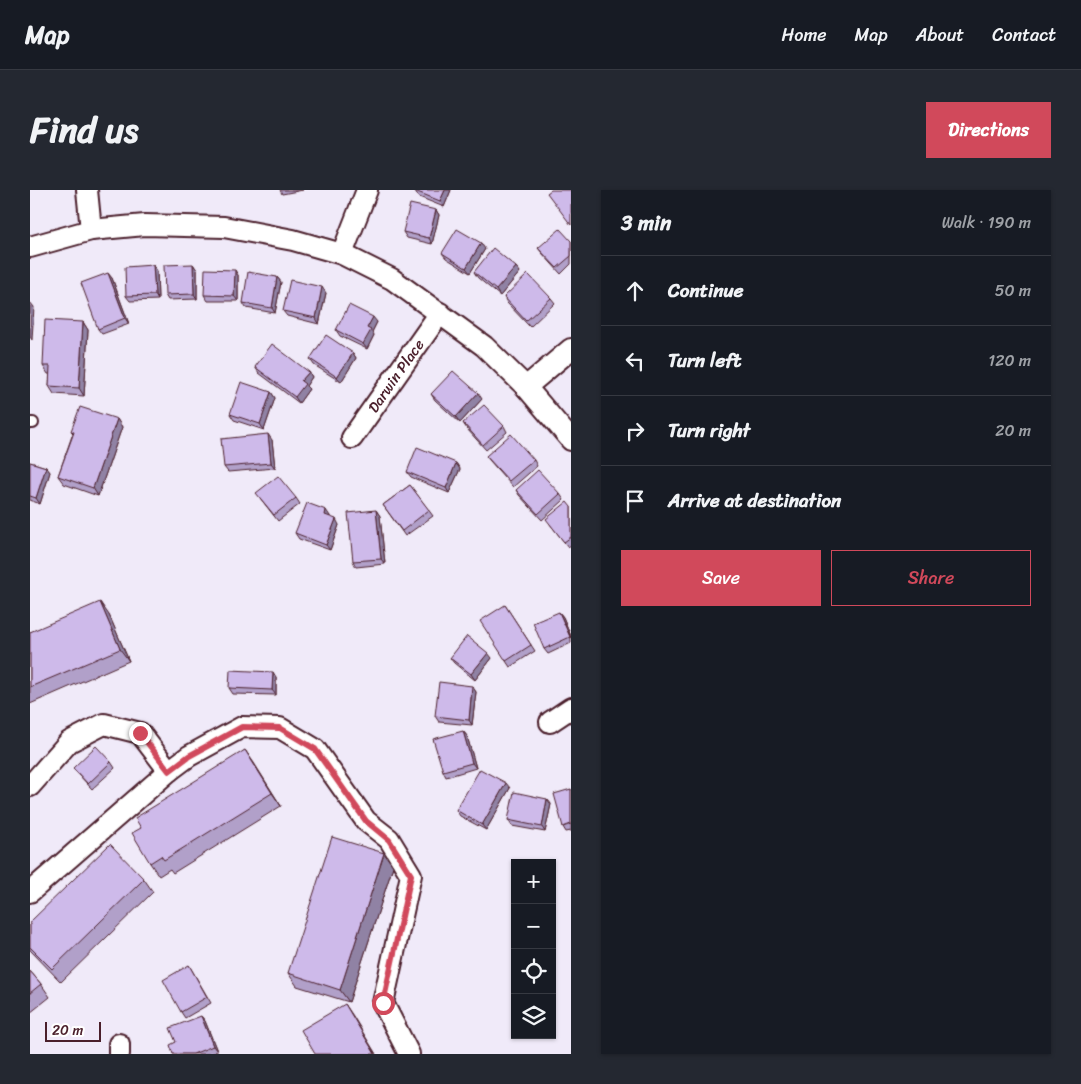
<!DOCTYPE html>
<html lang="en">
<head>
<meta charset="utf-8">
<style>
  body { margin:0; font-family:Sriracha,sans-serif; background:#242831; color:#f1f3f6 }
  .controls { position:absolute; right:15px; bottom:15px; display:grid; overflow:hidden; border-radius:0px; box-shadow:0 1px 4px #0004 }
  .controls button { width:45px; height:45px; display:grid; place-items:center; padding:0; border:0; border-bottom:1px solid #363941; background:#171b24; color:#f1f3f6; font:25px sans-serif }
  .scale { position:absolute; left:15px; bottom:12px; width:56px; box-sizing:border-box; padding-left:5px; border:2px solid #4a1f2b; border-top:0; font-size:14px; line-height:18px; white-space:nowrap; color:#4a1f2b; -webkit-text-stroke:4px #fff; paint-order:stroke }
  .stop { position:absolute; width:15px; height:15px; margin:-11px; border:4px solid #d1495b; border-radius:50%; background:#fff }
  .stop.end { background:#d1495b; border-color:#fff; box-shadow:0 1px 5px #0008 }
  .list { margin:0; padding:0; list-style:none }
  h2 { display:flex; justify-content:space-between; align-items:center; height:65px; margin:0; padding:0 20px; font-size:21px }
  h2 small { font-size:16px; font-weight:400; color:#9ea1a6 }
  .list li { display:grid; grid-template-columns:32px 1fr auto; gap:15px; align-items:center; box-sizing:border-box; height:70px; padding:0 20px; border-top:1px solid #363941 }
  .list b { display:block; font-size:19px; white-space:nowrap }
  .list em { font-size:16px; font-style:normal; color:#9ea1a6 }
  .actions { display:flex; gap:10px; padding:15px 20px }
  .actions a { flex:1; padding:11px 0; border:1px solid #d1495b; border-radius:0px; text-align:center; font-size:18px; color:#d1495b }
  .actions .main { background:#d1495b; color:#fff }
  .icon { flex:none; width:28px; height:28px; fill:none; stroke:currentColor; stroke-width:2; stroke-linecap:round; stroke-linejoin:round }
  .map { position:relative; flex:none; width:541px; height:864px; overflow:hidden; border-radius:0px }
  header { display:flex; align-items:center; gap:30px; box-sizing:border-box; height:70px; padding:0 25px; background:#171b24; border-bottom:1px solid #363941 }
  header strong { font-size:24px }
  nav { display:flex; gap:28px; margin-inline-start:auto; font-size:18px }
  .intro { display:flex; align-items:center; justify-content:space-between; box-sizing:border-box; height:120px; padding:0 30px }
  h1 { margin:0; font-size:35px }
  .button { padding:12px 22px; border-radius:0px; background:#d1495b; color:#fff; font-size:18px; font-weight:700 }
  main { display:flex; gap:30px; padding:0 30px }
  aside { flex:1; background:#171b24; border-radius:0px; box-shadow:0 1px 4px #0004 }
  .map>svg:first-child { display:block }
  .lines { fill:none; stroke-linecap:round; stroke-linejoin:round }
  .service-casing { stroke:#4a1f2b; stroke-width:14 }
  .minor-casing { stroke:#4a1f2b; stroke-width:24 }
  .service { stroke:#fff; stroke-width:10 }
  .minor { stroke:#fff; stroke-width:20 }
  .wall { fill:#b1a0c9; stroke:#4a1f2b }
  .shaded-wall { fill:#9082a4; stroke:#4a1f2b }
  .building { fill:#cebaea; stroke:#4a1f2b }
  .route { stroke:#d1495b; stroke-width:6 }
  .labels { text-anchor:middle; stroke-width:4.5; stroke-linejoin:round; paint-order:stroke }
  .street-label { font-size:15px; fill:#4a1f2b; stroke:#fff }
</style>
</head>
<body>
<header>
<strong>Map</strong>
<nav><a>Home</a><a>Map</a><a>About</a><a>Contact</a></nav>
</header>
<div class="intro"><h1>Find us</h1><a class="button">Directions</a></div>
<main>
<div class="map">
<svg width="541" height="864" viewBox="0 0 541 864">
  <rect width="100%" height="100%" fill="#f0eaf9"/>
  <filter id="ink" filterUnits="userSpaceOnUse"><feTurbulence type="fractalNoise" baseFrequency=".02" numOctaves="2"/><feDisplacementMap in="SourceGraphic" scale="10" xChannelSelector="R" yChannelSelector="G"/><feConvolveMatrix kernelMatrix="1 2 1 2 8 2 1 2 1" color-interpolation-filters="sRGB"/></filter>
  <g filter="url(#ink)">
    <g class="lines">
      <!-- service casing -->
      <g class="service-casing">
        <path id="service" d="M0 233H3"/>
      </g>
      <!-- minor casing -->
      <g class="minor-casing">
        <g id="minor">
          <path d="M57 0 61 40"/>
          <path d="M0 57 61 40 115 35 194 37 263 50 312 64 362 89 454 156 496 197 541 250"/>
          <path d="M312 64 337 0"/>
          <path d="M496 197 541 159"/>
          <path d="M322 248 410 123"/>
          <path d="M520 532 541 518"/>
          <path d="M0 596 39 552 74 534 110 543 139 581"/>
          <path d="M0 702 139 581 159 566 212 537 250 538 285 559 336 631 359 649 381 685 353 813 379 864"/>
          <path d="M89 854V864"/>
        </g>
      </g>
      <!-- service -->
      <use href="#service" class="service"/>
      <!-- minor -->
      <use href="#minor" class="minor"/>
    </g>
    <!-- wall -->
    <g class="wall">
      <path d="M250 0H273L252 4Z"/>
      <path d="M421 0 414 17 389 7 385 1Z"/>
      <path d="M406 20 409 25 402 54 377 48 373 42Z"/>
      <path d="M541 51V74L531 84 512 63 508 58Z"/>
      <path d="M455 59 440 83 416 68 412 63Z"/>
      <path d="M163 74 167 80V109L138 110 135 105Z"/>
      <path d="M123 75 127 81 128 110 100 111 96 106Z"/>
      <path d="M486 77 490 82 470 106 448 88 444 82Z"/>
      <path d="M208 85V111H178L174 105Z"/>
      <path d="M247 87 251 92 245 123 216 118 213 113Z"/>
      <path d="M82 88 99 134 72 144 68 139Z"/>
      <path d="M296 103 289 134 257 126 253 121Z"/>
      <path d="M474 107 521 108 525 113 500 137 477 113Z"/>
      <path d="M53 132 58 140 54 206 24 204 19 196 20 184H18L13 176Z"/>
      <path d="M347 132 342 142 344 145 337 159 310 146 306 140Z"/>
      <path d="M323 163 326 168 311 192 284 175 280 169Z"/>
      <path d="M225 177 279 182 282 187 276 196 279 199 269 213 229 183Z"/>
      <path d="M241 202 245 208 234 240 204 230 200 224Z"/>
      <path d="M401 204 452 209 430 233 405 210Z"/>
      <path d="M87 229 92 237 68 306 34 294 28 286 43 243 41 241Z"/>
      <path d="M433 233 474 236 477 242 456 260 437 239Z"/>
      <path d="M242 250 245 278 198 282 194 277Z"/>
      <path d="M456 266 504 270 507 276 483 297 460 271Z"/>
      <path d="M0 272 16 277 20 282 10 314 0 310Z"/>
      <path d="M426 273 430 279 419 303 381 287 377 282Z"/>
      <path d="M380 295 403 326 375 346 353 315Z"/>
      <path d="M486 300 530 304 534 310 512 330 489 305Z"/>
      <path d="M230 308H266L270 314 248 331Z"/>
      <path d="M541 317V355L538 357 520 334Z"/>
      <path d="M346 320 350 326 355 374 326 377 323 371Z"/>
      <path d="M300 326V327L309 335 300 360 269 349 265 343Z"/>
      <path d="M475 415 505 461 480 477 476 471Z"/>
      <path d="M529 422 533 427 541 446V453L518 464 514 459Z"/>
      <path d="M79 425 99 471 0 514V442Z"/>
      <path d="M420 468H462L445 490 424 473Z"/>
      <path d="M246 487V505L203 504 199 498Z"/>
      <path d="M442 496 446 502 442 535 409 532 405 526Z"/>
      <path d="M433 541 437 546 446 578 416 587 413 581Z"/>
      <path d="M215 560 251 616 143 683 140 679 129 686 120 673 111 638Z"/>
      <path d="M81 572 85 578 62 599 47 583 43 578Z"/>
      <path d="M480 598 456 640 430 626 426 620Z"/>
      <path d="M541 599V641L536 642 533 637Z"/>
      <path d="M517 609 521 614 515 642 482 636 478 630Z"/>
      <path d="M354 663 363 676 319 812 267 796 258 783Z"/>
      <path d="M114 689 123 702 31 792 0 760V732Z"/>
      <path d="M159 775 181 813 155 828 151 822Z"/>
      <path d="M0 781 11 794 20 807 0 823Z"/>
      <path d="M171 826 175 831 187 861 180 864H143L146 852Z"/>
    </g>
    <!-- shaded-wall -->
    <g class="shaded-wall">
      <path d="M415 0H421L414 17 410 11Z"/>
      <path d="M406 20 409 25 402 54 399 48Z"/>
      <path d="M451 53 455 59 440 83 436 78Z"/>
      <path d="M163 74 167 80V109L164 104Z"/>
      <path d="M123 75 127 81 128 110 125 105Z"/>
      <path d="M486 77 490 82 470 106 466 100Z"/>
      <path d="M205 80 208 85V111L204 106Z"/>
      <path d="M78 83 82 88 99 134 95 128Z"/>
      <path d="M247 87 251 92 245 123 242 118Z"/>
      <path d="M292 97 296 103 289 134 286 128Z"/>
      <path d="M0 112 4 117 2 150 0 147Z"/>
      <path d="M343 127 347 132 342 142 344 145 337 159 333 154 337 138Z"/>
      <path d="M53 132 58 140 54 206 49 198Z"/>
      <path d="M323 163 326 168 311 192 307 187Z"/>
      <path d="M279 182 282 187 276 196 279 199 269 213 265 207 271 191Z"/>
      <path d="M241 202 245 208 234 240 230 234Z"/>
      <path d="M448 203 452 209 430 233 426 227Z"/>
      <path d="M87 229 92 237 68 306 63 298Z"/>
      <path d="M238 244 242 250 245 278 241 273Z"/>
      <path d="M426 273 430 279 419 303 416 298Z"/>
      <path d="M16 277 20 282 10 314 6 308Z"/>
      <path d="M296 320 300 326 298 331 295 325Z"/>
      <path d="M346 320 350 326 355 374 351 369Z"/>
      <path d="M306 329 309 335 300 360 296 355Z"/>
      <path d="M70 412 79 425 99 471 90 459Z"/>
      <path d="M529 422 533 427 541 446V448Z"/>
      <path d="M458 463 462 468 445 490 441 484Z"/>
      <path d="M243 482 246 487V505L242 500Z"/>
      <path d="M442 496 446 502 442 535 439 530Z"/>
      <path d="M433 541 437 546 446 578 442 573Z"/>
      <path d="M215 560 224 573 251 616 242 603Z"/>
      <path d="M476 593 480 598 456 640 452 635Z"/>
      <path d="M517 609 521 614 515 642 512 637Z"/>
      <path d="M354 663 363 676 319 812 310 800Z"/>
      <path d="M315 814 323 826 346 864H345Z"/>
      <path d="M171 826 175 831 187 861 183 856Z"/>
    </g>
    <!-- building -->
    <g class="building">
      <path d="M385 0H415L410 11 385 1Z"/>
      <path d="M521 0H541V35L517 3Z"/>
      <path d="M380 14 406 20 399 48 373 42Z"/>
      <path d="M427 39 451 53 436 78 412 63Z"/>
      <path d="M530 39 541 51V66L527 78 508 58Z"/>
      <path d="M463 58 486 77 466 100 444 82Z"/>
      <path d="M163 74 164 104 135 105 134 75Z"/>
      <path d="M123 75 125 105 96 106 95 77Z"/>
      <path d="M175 79 205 80 204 106 174 105Z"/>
      <path d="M218 82 247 87 242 118 213 113Z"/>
      <path d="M78 83 95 128 68 139 51 93Z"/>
      <path d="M498 84 521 108 496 131 474 107Z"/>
      <path d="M260 90 292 97 286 128 253 121Z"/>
      <path d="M319 115 343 127 337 138 341 140 333 154 306 140Z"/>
      <path d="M15 130 53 132 49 198 19 196 20 176H13Z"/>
      <path d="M296 145 323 163 307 187 280 169Z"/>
      <path d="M242 154 279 182 271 191 275 194 265 207 225 177Z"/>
      <path d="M423 181 448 203 426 227 401 204Z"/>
      <path d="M211 192 241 202 230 234 200 224Z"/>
      <path d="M454 215 474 236 453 255 433 233Z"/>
      <path d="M50 217 87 229 63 298 28 286 44 242 41 241Z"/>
      <path d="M238 244 241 273 194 277 191 249Z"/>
      <path d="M481 244 504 270 479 291 456 266Z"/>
      <path d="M387 257 426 273 416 298 377 282Z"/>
      <path d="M0 272 16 277 6 308 0 306Z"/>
      <path d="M508 280 530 304 508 324 486 300Z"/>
      <path d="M248 286 266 308 244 325 226 303Z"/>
      <path d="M380 295 399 320 372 341 353 315Z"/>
      <path d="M537 312 541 317V347L534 352 516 329Z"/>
      <path d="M277 313 296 320 295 325 306 329 296 355 265 343Z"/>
      <path d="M346 320 351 369 323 371 318 323Z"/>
      <path d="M70 412 90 459 0 497V442Z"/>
      <path d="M475 415 501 455 476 471 450 431Z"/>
      <path d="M529 422 540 447 514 459 503 433Z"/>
      <path d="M437 446 458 463 441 484 420 468Z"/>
      <path d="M200 480 243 482 242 500 199 498Z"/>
      <path d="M409 492 442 496 439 530 405 526Z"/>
      <path d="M433 541 442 573 413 581 403 549Z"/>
      <path d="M66 556 81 572 58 594 43 578Z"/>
      <path d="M215 560 242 603 134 670 131 666 120 673 102 643 111 638 105 628Z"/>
      <path d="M450 579 476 593 452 635 426 620Z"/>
      <path d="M541 599V634L533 637 524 604Z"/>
      <path d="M484 602 517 609 512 637 478 630Z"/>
      <path d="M302 647 354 663 310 800 258 783Z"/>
      <path d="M80 654 114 689 22 779 0 757V732Z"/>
      <path d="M159 775 177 807 151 822 133 790Z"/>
      <path d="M0 781 11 794 0 803Z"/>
      <path d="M315 814 345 864H285L271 840Z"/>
      <path d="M171 826 183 856 163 864H143L140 855 146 852 140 838Z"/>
    </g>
  </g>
  <g class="lines" filter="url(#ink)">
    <!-- route -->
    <path class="route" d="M110 543 139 581 159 566 212 537 250 538 285 559 336 631 359 650 381 685 353 813"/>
  </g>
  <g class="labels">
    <!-- street labels -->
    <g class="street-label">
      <text transform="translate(366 186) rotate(-55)" y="5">Darwin Place</text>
    </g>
  </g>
</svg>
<div class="controls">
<button>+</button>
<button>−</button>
<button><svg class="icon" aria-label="locate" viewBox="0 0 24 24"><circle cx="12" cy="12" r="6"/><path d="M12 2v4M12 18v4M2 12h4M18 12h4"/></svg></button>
<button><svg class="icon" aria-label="layers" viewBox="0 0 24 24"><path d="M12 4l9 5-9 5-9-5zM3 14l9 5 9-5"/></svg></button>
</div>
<div class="scale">20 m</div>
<div class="stop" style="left:353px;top:813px"></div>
<div class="stop end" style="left:110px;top:543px"></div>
</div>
<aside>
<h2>3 min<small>Walk · 190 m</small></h2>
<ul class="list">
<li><svg class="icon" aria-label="ahead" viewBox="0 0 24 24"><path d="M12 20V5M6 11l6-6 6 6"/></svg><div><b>Continue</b></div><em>50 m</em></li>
<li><svg class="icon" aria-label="left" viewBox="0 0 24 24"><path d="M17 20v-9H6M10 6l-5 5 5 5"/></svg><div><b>Turn left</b></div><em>120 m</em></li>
<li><svg class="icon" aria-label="right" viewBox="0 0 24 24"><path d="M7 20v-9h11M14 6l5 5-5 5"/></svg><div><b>Turn right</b></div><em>20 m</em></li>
<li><svg class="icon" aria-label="arrive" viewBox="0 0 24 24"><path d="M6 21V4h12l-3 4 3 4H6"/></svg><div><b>Arrive at destination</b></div></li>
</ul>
<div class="actions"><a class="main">Save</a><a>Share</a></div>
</aside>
</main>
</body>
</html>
